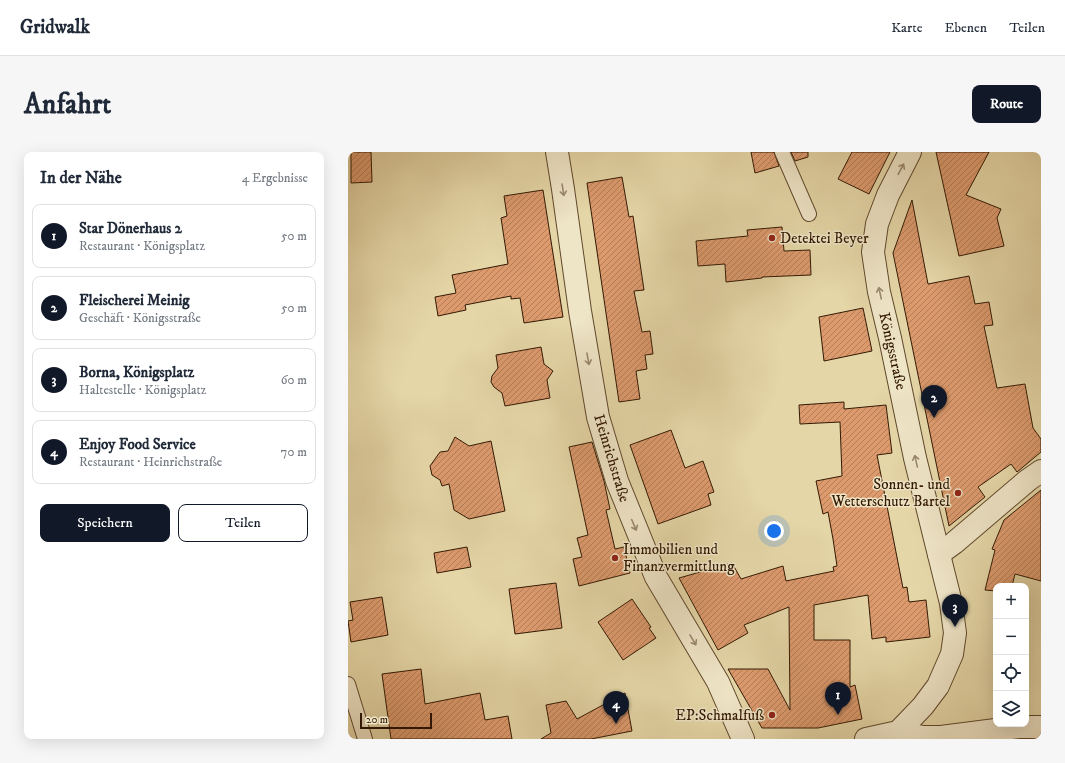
<!DOCTYPE html>
<html lang="de">
<head>
<meta charset="utf-8">
<style>
  body { margin:0; font-family:"IM FELL DW Pica",serif; background:#f6f6f7; color:#1f2937 }
  .controls { position:absolute; right:12px; bottom:12px; display:grid; overflow:hidden; border-radius:8px; box-shadow:0 4px 16px #0002 }
  .controls button { width:36px; height:36px; display:grid; place-items:center; padding:0; border:0; border-bottom:1px solid #e0e1e3; background:#fff; color:#1f2937; font:20px sans-serif }
  .scale { position:absolute; left:12px; bottom:10px; width:72px; box-sizing:border-box; padding-left:4px; border:2px solid #331903; border-top:0; font-size:11px; line-height:14px; white-space:nowrap; color:#331903; -webkit-text-stroke:3px #eee4c6; paint-order:stroke }
  .you { position:absolute; left:426px; top:379px; width:14px; height:14px; margin:-10px; border:3px solid #fff; border-radius:50%; background:#1a73e8; box-shadow:0 0 0 6px #1a73e833 }
  .badge { display:grid; place-items:center; width:26px; height:26px; border-radius:50%; background:#111827; color:#fff; font-size:13px; font-weight:700 }
  .pin { position:absolute; translate:-50% -33px; filter:drop-shadow(0 1px 2px #0008) }
  .pin::after { content:''; position:absolute; top:21px; width:14px; height:12px; background:inherit; clip-path:polygon(0 0,100% 0,50% 100%) }
  .list { margin:0; padding:0; list-style:none }
  h2 { display:flex; justify-content:space-between; align-items:center; height:52px; margin:0; padding:0 16px; font-size:17px }
  h2 small { font-size:13px; font-weight:400; color:#747a83 }
  .list li { display:grid; grid-template-columns:26px 1fr auto; gap:12px; align-items:center; box-sizing:border-box; height:64px; margin:0 8px 8px; padding:0 8px; border:1px solid #e0e1e3; border-radius:8px }
  .list b { display:block; font-size:15px; white-space:nowrap }
  .list p { margin:0; font-size:13px; white-space:nowrap; color:#747a83 }
  .list em { font-size:13px; font-style:normal; color:#747a83 }
  .actions { display:flex; gap:8px; padding:12px 16px }
  .actions a { flex:1; padding:9px 0; border:1px solid #111827; border-radius:8px; text-align:center; font-size:14px; color:#111827 }
  .actions .main { background:#111827; color:#fff }
  .icon { flex:none; width:22px; height:22px; fill:none; stroke:currentColor; stroke-width:2; stroke-linecap:round; stroke-linejoin:round }
  .map { position:relative; flex:none; width:693px; height:587px; overflow:hidden; border-radius:8px }
  header { display:flex; align-items:center; gap:24px; box-sizing:border-box; height:56px; padding:0 20px; background:#fff; border-bottom:1px solid #e0e1e3 }
  header strong { font-size:19px }
  nav { display:flex; gap:22px; margin-inline-start:auto; font-size:14px }
  .intro { display:flex; align-items:center; justify-content:space-between; box-sizing:border-box; height:96px; padding:0 24px }
  h1 { margin:0; font-size:28px }
  .button { padding:10px 18px; border-radius:8px; background:#111827; color:#fff; font-size:14px; font-weight:700 }
  main { display:flex; gap:24px; padding:0 24px }
  aside { flex:1; background:#fff; border-radius:8px; box-shadow:0 4px 16px #0002 }
  .map>svg:first-child { display:block }
  .building { fill:url(#building-hatch); stroke:#331903 }
  .lines { fill:none; stroke-linecap:round; stroke-linejoin:round }
  .lane-casing { stroke:#60482c; stroke-width:16 }
  .street-casing { stroke:#60482c; stroke-width:24 }
  .lane { stroke:#eee4c6; stroke-width:14 }
  .street { stroke:#eee4c6; stroke-width:22 }
  .oneway { stroke:#9a896e }
  .poi-dot { fill:#8f2418; stroke:#eee4c6; stroke-width:1.5 }
  .labels { text-anchor:middle; stroke-width:3; stroke-linejoin:round; paint-order:stroke }
  .poi-label { font-size:15px; fill:#331903; stroke:#eee4c6; text-anchor:start }
  .street-label { font-size:15px; fill:#331903; stroke:#eee4c6 }
</style>
</head>
<body>
<header>
<strong>Gridwalk</strong>
<nav><a>Karte</a><a>Ebenen</a><a>Teilen</a></nav>
</header>
<div class="intro"><h1>Anfahrt</h1><a class="button">Route</a></div>
<main>
<aside>
<h2>In der Nähe<small>4 Ergebnisse</small></h2>
<ul class="list">
<li><span class="badge">1</span><div><b>Star Dönerhaus 2</b><p>Restaurant · Königsplatz</p></div><em>50 m</em></li>
<li><span class="badge">2</span><div><b>Fleischerei Meinig</b><p>Geschäft · Königsstraße</p></div><em>50 m</em></li>
<li><span class="badge">3</span><div><b>Borna, Königsplatz</b><p>Haltestelle · Königsplatz</p></div><em>60 m</em></li>
<li><span class="badge">4</span><div><b>Enjoy Food Service</b><p>Restaurant · Heinrichstraße</p></div><em>70 m</em></li>
</ul>
<div class="actions"><a class="main">Speichern</a><a>Teilen</a></div>
</aside>
<div class="map">
<svg width="693" height="587" viewBox="0 0 693 587">
  <defs>
    <pattern id="building-hatch" width="6" height="6" patternUnits="userSpaceOnUse"><rect width="6" height="6" fill="#dc9a6d"/><path d="M-1 1l2-2M0 6l6-6M5 7l2-2" fill="none" stroke="#b37d57"/></pattern>
  </defs>
  <rect width="100%" height="100%" fill="#e5d6a7"/>
  <filter id="stains"><feTurbulence type="fractalNoise" baseFrequency=".005" numOctaves="4"/><feColorMatrix values="0 0 0 0 .2 0 0 0 0 .09 0 0 0 0 .02 0 0 0 .5 -.17"/></filter>
  <radialGradient id="worn" r=".72"><stop offset=".6" stop-color="#630" stop-opacity="0"/><stop offset="1" stop-color="#630" stop-opacity=".3"/></radialGradient>
  <!-- building -->
  <g class="building">
    <path d="M3 0H23L24 30 3 31Z"/>
    <path d="M403 0H426L431 14 407 21Z"/>
    <path d="M443 0H460V5L447 9Z"/>
    <path d="M504 0H542L521 42 490 27Z"/>
    <path d="M588 0H641L618 43 653 57 649 66 656 94 611 104Z"/>
    <path d="M274 25 281 65 285 64 296 138 286 139 294 180 302 179 305 202 297 203 299 217 288 219 292 247 271 250 239 31Z"/>
    <path d="M195 38 215 165 176 171 172 146 163 147V144L117 153 118 158 90 164 87 145 108 141 104 123 160 112 153 66 159 64 156 44Z"/>
    <path d="M564 48 580 132 621 124 627 152 641 150 645 173 636 174 649 236 677 232 685 276 693 287V300L669 320 663 312 630 335 637 345 601 374 545 101Z"/>
    <path d="M434 75 436 99 462 98 463 123 414 125V126L378 130 377 112 350 114 348 89 400 84 399 78Z"/>
    <path d="M515 156 524 199 476 209 471 165Z"/>
    <path d="M193 195 196 212 205 219 199 228 202 246 157 254 154 241 146 235 143 230 144 224 150 216 148 203Z"/>
    <path d="M496 250V257L538 253 544 301 529 303 555 436 559 435 561 450 578 448 582 485 538 490V485L524 487 520 443 466 453V488H502V535L507 533 514 567 470 576H414L380 517H420L442 558 441 455 396 473 400 481 370 498 331 426 384 411 393 427 435 414 438 429 486 419 485 415 489 414 485 387 480 360 475 362 468 329 494 324 492 270 452 272 451 253Z"/>
    <path d="M323 278 337 316 355 309 366 340 360 342 363 353 310 372 282 293Z"/>
    <path d="M107 285 121 294 143 289 157 359 121 367 106 358 101 332 94 334 92 328 84 323 82 314 92 300 100 299Z"/>
    <path d="M244 290 256 329 262 357 258 358 267 397 276 395 282 421 231 434 225 407 234 405 229 386 240 383 221 295Z"/>
    <path d="M693 338V429L667 422 664 434H648V439L637 438 647 398 644 397 656 368Z"/>
    <path d="M119 395 123 415 89 421 86 401Z"/>
    <path d="M208 431 214 476 167 482 161 437Z"/>
    <path d="M34 445 40 483 3 490 0 469 5 468 2 450Z"/>
    <path d="M284 447 303 475 301 476 308 486 275 508 250 470Z"/>
    <path d="M73 517 77 552 132 541 137 568 160 564 164 587H43L34 522Z"/>
    <path d="M277 541 284 579 243 587H193L203 581 198 553 218 549 229 567Z"/>
  </g>
  <g class="lines">
    <!-- lane casing -->
    <g class="lane-casing">
      <g id="lane">
        <path d="M434 0 461 62"/>
        <path d="M0 532 17 587"/>
      </g>
    </g>
    <!-- street casing -->
    <g class="street-casing">
      <g id="street">
        <path d="M209 0 215 37 232 159 250 265 269 329 308 425 370 530 395 587"/>
        <path d="M591 402 606 391 680 328 693 319"/>
        <path d="M550 580 575 554 590 534 604 502 607 481 603 451 567 306 542 186 531 140 525 100 529 72 540 43 562 0"/>
        <path d="M518 587 550 580 575 585H593L671 575H693"/>
      </g>
    </g>
    <!-- lane -->
    <use href="#lane" class="lane"/>
    <!-- street -->
    <use href="#street" class="street"/>
  </g>
  <!-- one-way arrows -->
  <defs><path id="oneway-shaft" d="M-6 0H5M1.5-3L5.5 0L1.5 3" fill="none" stroke-width="1.6" stroke-linecap="round" stroke-linejoin="round"/></defs>
  <g class="oneway">
    <use href="#oneway-shaft" transform="translate(553 17) rotate(-62)"/>
    <use href="#oneway-shaft" transform="translate(215 38) rotate(81)"/>
    <use href="#oneway-shaft" transform="translate(532 141) rotate(-102)"/>
    <use href="#oneway-shaft" transform="translate(240 207) rotate(80)"/>
    <use href="#oneway-shaft" transform="translate(568 309) rotate(-103)"/>
    <use href="#oneway-shaft" transform="translate(286 373) rotate(67)"/>
    <use href="#oneway-shaft" transform="translate(345 488) rotate(59)"/>
  </g>
  <!-- markers -->
  <g class="poi-dot">
    <circle cx="424" cy="86" r="4"/>
    <circle cx="610" cy="341" r="4"/>
    <circle cx="267" cy="406" r="4"/>
    <circle cx="424" cy="563" r="4"/>
  </g>
  <g class="labels">
    <!-- poi labels -->
    <g class="poi-label">
      <text x="432" y="91">Detektei Beyer</text>
      <text x="602" y="337" text-anchor="end">Sonnen- und<tspan x="602" dy="17">Wetterschutz Bartel</tspan></text>
      <text x="275" y="402">Immobilien und<tspan x="275" dy="17">Finanzvermittlung</tspan></text>
      <text x="416" y="568" text-anchor="end">EP:Schmalfuß</text>
    </g>
    <!-- street labels -->
    <g class="street-label">
      <text transform="translate(545 199) rotate(77)" y="5">Königsstraße</text>
      <text transform="translate(264 306) rotate(73)" y="5">Heinrichstraße</text>
    </g>
  </g>
  <rect width="100%" height="100%" filter="url(#stains)"/>
  <rect width="100%" height="100%" fill="url(#worn)"/>
</svg>
<div class="controls">
<button>+</button>
<button>−</button>
<button><svg class="icon" aria-label="locate" viewBox="0 0 24 24"><circle cx="12" cy="12" r="6"/><path d="M12 2v4M12 18v4M2 12h4M18 12h4"/></svg></button>
<button><svg class="icon" aria-label="layers" viewBox="0 0 24 24"><path d="M12 4l9 5-9 5-9-5zM3 14l9 5 9-5"/></svg></button>
</div>
<div class="scale">20 m</div>
<div class="you"></div>
<div class="pin badge" style="left:490px;top:563px">1</div>
<div class="pin badge" style="left:586px;top:266px">2</div>
<div class="pin badge" style="left:607px;top:475px">3</div>
<div class="pin badge" style="left:268px;top:572px">4</div>
</div>
</main>
</body>
</html>
